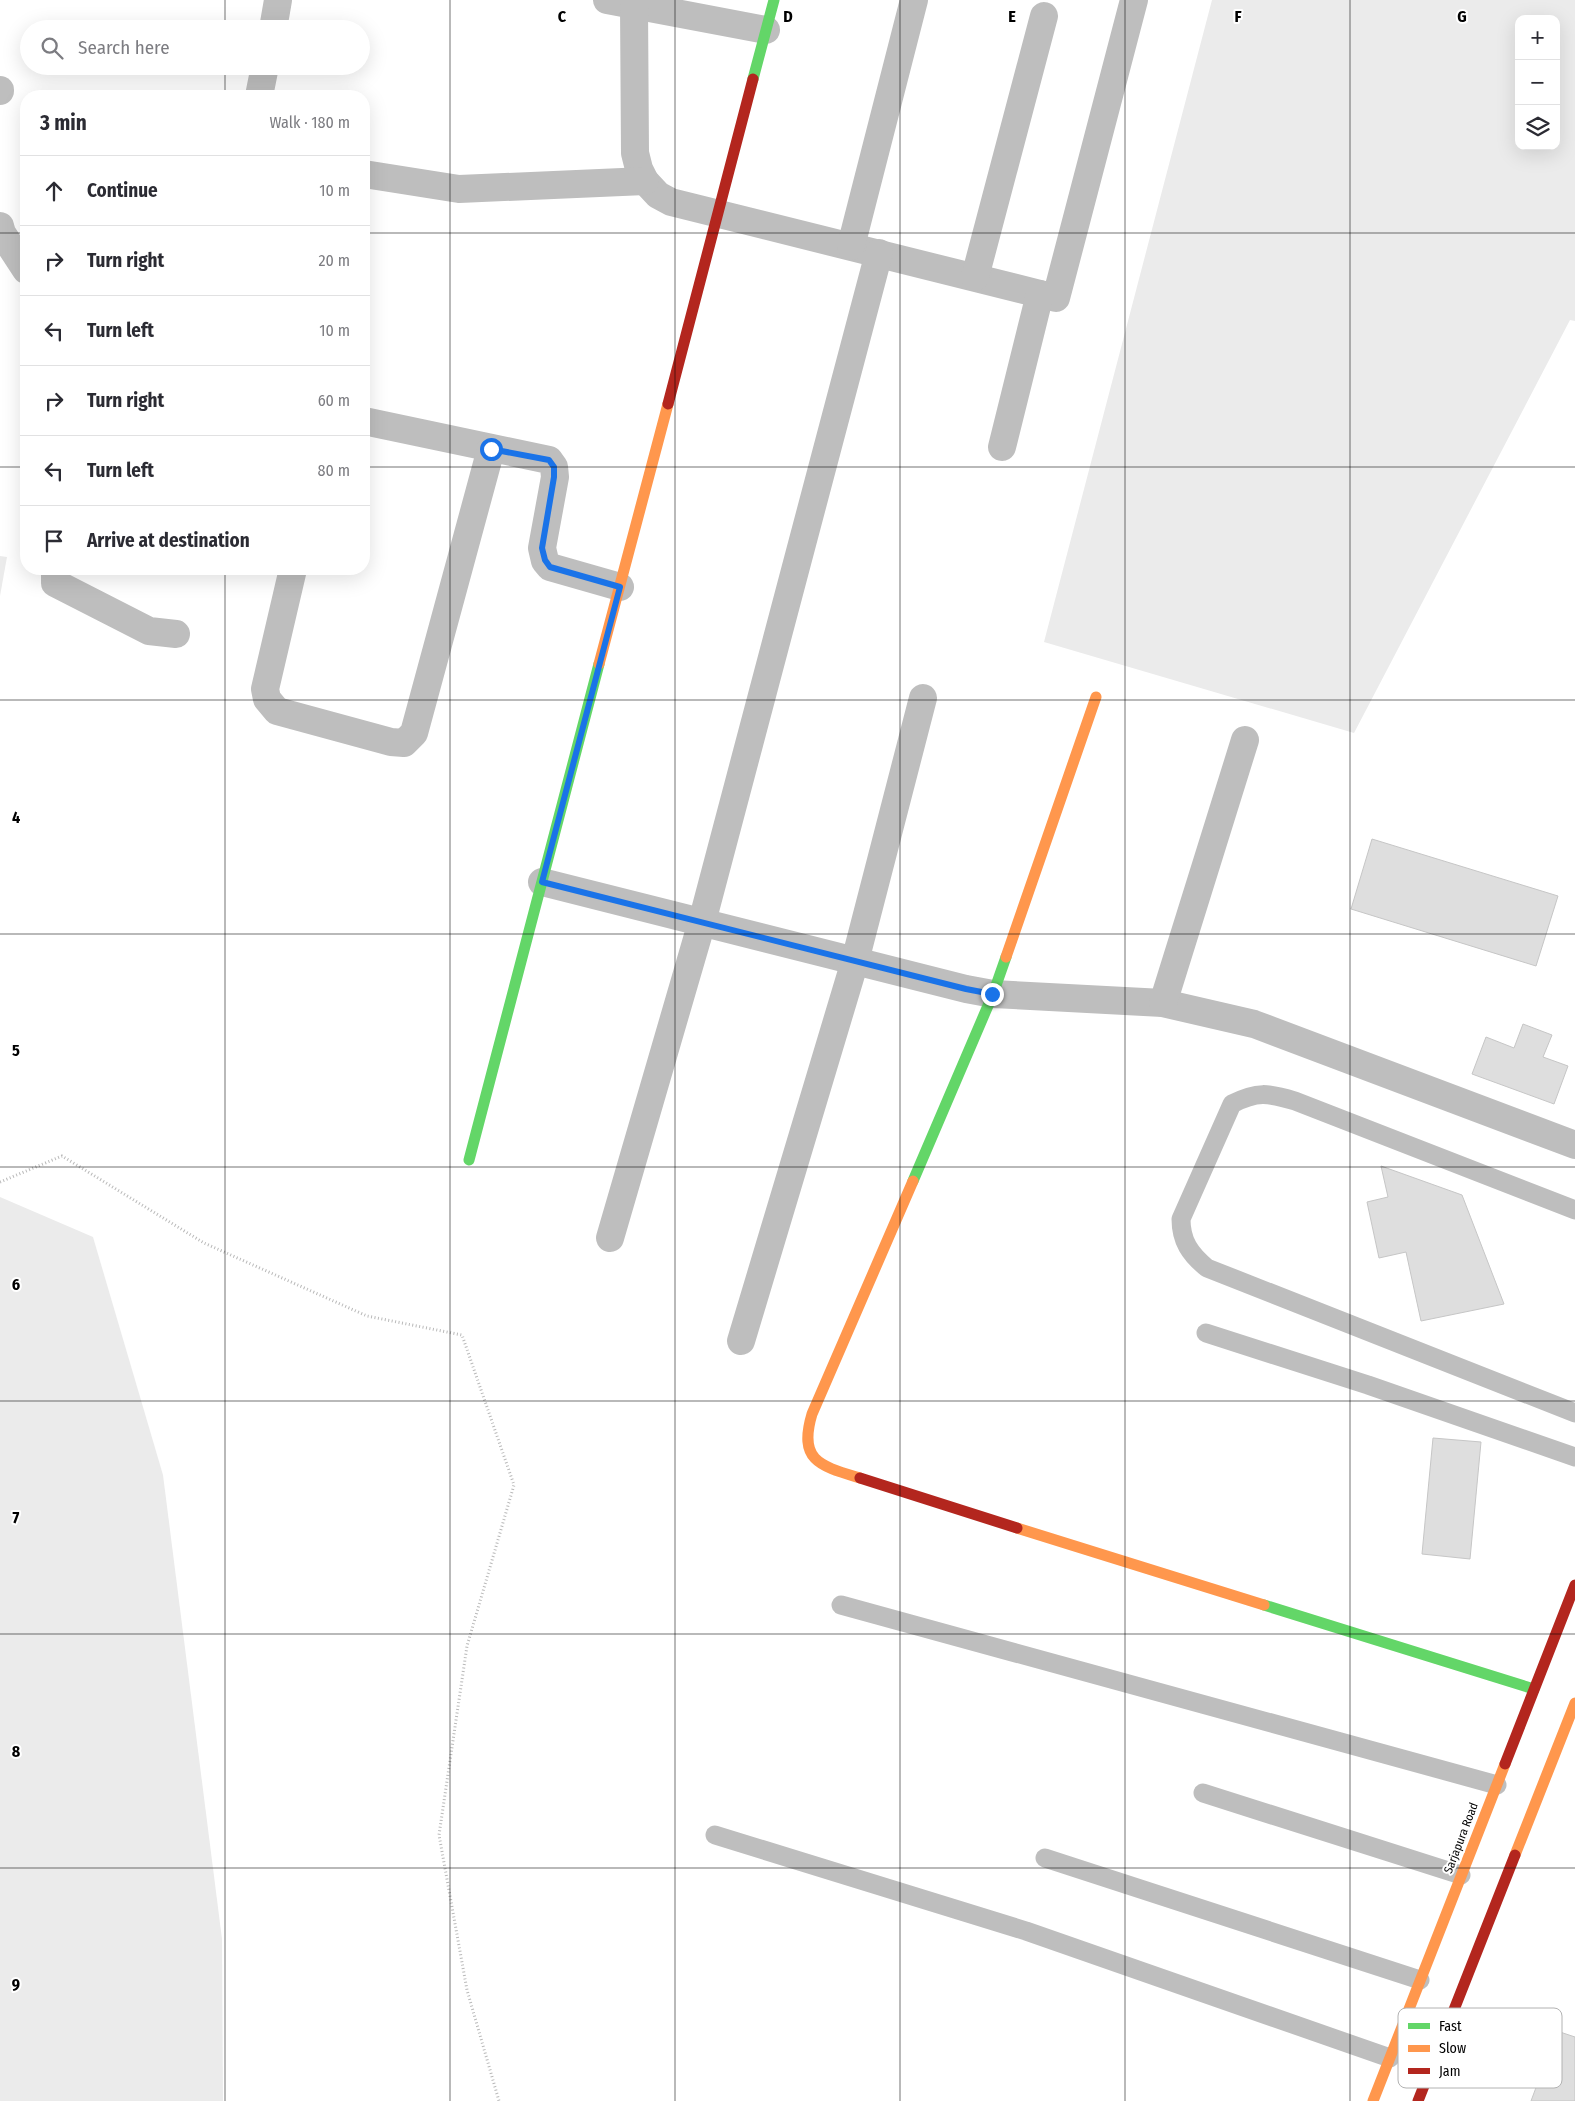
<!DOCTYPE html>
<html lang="en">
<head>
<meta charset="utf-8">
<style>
  body { margin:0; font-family:"Fira Sans Condensed",sans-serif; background:#f7f7f7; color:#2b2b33 }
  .controls { position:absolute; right:15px; top:15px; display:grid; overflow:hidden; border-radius:10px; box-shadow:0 5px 20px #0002 }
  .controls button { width:45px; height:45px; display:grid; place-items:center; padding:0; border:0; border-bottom:1px solid #e1e1e2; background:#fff; color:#2b2b33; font:25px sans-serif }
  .stop { position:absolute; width:15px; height:15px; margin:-11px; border:4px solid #1a73e8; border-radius:50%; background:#fff }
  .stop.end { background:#1a73e8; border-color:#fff; box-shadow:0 1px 5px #0008 }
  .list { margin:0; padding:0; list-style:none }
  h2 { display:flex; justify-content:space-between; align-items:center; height:65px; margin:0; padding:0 20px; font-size:21px }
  h2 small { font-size:16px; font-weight:400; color:#7c7c81 }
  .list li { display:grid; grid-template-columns:32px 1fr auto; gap:15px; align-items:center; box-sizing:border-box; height:70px; padding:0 20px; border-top:1px solid #e1e1e2 }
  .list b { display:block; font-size:19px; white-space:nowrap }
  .list em { font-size:16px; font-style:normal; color:#7c7c81 }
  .icon { flex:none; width:28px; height:28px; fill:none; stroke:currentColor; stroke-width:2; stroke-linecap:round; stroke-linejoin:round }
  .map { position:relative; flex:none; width:1575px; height:2101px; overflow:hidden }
  .search { position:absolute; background:#fff; box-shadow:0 5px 20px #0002; left:20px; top:20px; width:350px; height:55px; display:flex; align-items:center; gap:12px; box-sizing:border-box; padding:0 18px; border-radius:28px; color:#7c7c81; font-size:19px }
  .panel { position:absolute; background:#fff; box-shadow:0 5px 20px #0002; left:20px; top:90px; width:350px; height:485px; border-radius:20px }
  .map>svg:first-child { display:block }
  .green { fill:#ebebeb; fill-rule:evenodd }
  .building { fill:#dedede; stroke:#c6c6c6 }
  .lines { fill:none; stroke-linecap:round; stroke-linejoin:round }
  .path { stroke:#b9b9b9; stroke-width:3; stroke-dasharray:1 2.5; stroke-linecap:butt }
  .lane { stroke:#bebebe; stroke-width:19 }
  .street { stroke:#bebebe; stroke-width:28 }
  .fast { stroke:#63d668; stroke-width:11 }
  .slow { stroke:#ff974d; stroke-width:11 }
  .jam { stroke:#b3261e; stroke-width:11 }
  .route { stroke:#1a73e8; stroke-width:6 }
  .grid { fill:none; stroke:#000; stroke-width:1; stroke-opacity:0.55 }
  .labels { text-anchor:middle; stroke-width:4; stroke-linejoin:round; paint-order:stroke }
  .street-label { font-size:12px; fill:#000; stroke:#fff }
  .key { fill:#fff; stroke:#b2b2b2; stroke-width:1 }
  .key-label { font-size:14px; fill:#000 }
  .grid-label { font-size:16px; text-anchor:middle; font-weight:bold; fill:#000; stroke:#fff; stroke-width:4; stroke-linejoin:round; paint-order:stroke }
</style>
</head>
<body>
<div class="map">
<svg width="1575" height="2101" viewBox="0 0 1575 2101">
  <rect width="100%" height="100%" fill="#fff"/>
  <!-- green -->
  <g class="green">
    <path d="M1212 0H1575V321L1570 320 1354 733 1044 642ZM1519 19H1556V146H1519Z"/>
    <path d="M0 556 7 557 0 596Z"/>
    <path d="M0 1197 93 1237 163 1475 222 1939 223 2101H0Z"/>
  </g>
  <!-- building -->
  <g class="building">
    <path d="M1372 839 1558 896 1536 966 1351 909Z"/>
    <path d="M1523 1024 1552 1035 1543 1057 1568 1066 1554 1104 1472 1074 1486 1037 1514 1048Z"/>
    <path d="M1381 1166 1462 1195 1504 1304 1421 1321 1406 1252 1379 1258 1367 1202 1388 1197Z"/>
    <path d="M1433 1438 1481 1442 1470 1559 1422 1554Z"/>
    <path d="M1557 2031 1575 2037V2101H1531Z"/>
  </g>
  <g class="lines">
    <!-- path -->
    <path class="path" d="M0 1182 62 1156 204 1243 367 1316 462 1335 514 1485 467 1646 439 1835 467 1990 499 2101"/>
    <!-- lane -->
    <g class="lane">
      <path d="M1575 1210 1295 1101C1268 1093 1257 1091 1232 1104L1181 1219C1181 1241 1190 1254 1207 1268L1575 1413"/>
      <path d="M1206 1333 1368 1385 1575 1457"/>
      <path d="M841 1605 1497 1785"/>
      <path d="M1203 1793 1461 1875"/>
      <path d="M715 1835 1026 1931 1390 2058"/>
      <path d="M1045 1858 1420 1980"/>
    </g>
    <!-- street -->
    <g class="street">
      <path d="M607 0 766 30"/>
      <path d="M634 6 635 153 639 169 645 181 658 195 671 202 1056 298 1134 0"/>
      <path d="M273 29 278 0"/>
      <path d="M0 90V91"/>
      <path d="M259 96 265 66"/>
      <path d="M364 174 459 189 645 181"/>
      <path d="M0 226 2 233 26 270"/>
      <path d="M851 246 914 0"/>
      <path d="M975 277 1044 16"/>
      <path d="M364 421 549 460 554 467 555 477 542 548 545 561 550 567 620 587"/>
      <path d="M1002 447 1040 294"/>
      <path d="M55 569V583L149 631 176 634"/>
      <path d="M293 569 265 689 267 699 277 711 391 742 404 743 414 733 491 449"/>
      <path d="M542 882 966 989 993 994 1163 1003 1254 1024 1575 1145"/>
      <path d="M1163 1003 1245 740"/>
      <path d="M610 1238 702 922 879 253"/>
      <path d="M741 1341 855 961 923 698"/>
    </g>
    <!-- fast -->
    <g class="fast">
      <path d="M753 79 774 0"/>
      <path d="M469 1160 599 664"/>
      <path d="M913 1181 993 994 1006 957"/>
      <path d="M1264 1605 1534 1689"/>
    </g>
    <!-- slow -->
    <g class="slow">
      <path d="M599 664 668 404"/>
      <path d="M1006 957 1096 697"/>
      <path d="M860 1478C820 1466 798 1461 812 1414L913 1181"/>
      <path d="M1017 1528 1264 1605"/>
      <path d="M1515 1855 1575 1703"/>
      <path d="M1373 2101 1505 1764"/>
    </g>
    <!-- jam -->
    <g class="jam">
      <path d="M668 404 753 79"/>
      <path d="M860 1478 1017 1528"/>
      <path d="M1505 1764 1575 1585"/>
      <path d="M1418 2101 1515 1855"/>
    </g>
  </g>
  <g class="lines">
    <!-- route -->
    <path class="route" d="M491 449 549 460 554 467V477L542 548 545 560 550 567 620 587 542 882 966 989 992 994"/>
  </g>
  <!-- grid -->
  <path class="grid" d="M225 0V29M450 0V2101M675 0V2101M900 0V2101M1125 0V2101M1350 0V2101M225 66V96M0 233H26M364 233H1575M0 467H26M364 467H1575M225 569V2101M0 700H1575M0 934H1575M0 1167H1575M0 1401H1575M0 1634H1575M0 1868H1575"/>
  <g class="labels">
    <!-- street labels -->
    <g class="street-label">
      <text transform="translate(1461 1838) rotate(-69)" y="4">Sarjapura Road</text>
    </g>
  </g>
  <!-- legend -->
  <rect x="1398" y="2008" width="164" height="80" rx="8" class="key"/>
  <rect x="1408" y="2023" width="22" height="6" fill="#63d668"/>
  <rect x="1408" y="2045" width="22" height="7" fill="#ff974d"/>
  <rect x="1408" y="2068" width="22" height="6" fill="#b3261e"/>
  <g class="key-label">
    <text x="1439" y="2031">Fast</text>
    <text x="1439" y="2053">Slow</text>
    <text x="1439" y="2076">Jam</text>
  </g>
  <g class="grid-label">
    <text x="562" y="22">C</text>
    <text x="788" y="22">D</text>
    <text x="1012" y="22">E</text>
    <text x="1238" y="22">F</text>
    <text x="1462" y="22">G</text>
    <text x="16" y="823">4</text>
    <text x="16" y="1056">5</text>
    <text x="16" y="1290">6</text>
    <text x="16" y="1523">7</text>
    <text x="16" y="1757">8</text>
    <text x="16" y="1990">9</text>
  </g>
</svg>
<div class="controls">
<button>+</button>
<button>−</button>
<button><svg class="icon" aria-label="layers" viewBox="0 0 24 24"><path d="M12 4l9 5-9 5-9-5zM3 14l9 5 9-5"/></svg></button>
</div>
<div class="stop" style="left:491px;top:449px"></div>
<div class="stop end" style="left:992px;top:994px"></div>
<div class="search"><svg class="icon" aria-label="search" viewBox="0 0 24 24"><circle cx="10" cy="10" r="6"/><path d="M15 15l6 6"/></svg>Search here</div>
<section class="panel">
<h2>3 min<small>Walk · 180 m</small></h2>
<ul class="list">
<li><svg class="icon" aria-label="ahead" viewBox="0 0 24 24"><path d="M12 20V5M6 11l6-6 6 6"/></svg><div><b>Continue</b></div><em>10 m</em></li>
<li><svg class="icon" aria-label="right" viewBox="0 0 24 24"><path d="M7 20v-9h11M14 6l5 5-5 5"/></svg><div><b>Turn right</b></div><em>20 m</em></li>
<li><svg class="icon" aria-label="left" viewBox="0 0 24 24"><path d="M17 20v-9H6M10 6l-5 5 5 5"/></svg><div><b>Turn left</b></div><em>10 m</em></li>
<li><svg class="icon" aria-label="right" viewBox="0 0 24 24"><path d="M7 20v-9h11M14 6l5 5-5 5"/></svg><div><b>Turn right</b></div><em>60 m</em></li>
<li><svg class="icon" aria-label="left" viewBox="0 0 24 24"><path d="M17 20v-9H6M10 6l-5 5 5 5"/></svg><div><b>Turn left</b></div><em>80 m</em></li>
<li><svg class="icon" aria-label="arrive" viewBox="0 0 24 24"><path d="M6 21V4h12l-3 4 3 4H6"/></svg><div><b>Arrive at destination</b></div></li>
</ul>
</section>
</div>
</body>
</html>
